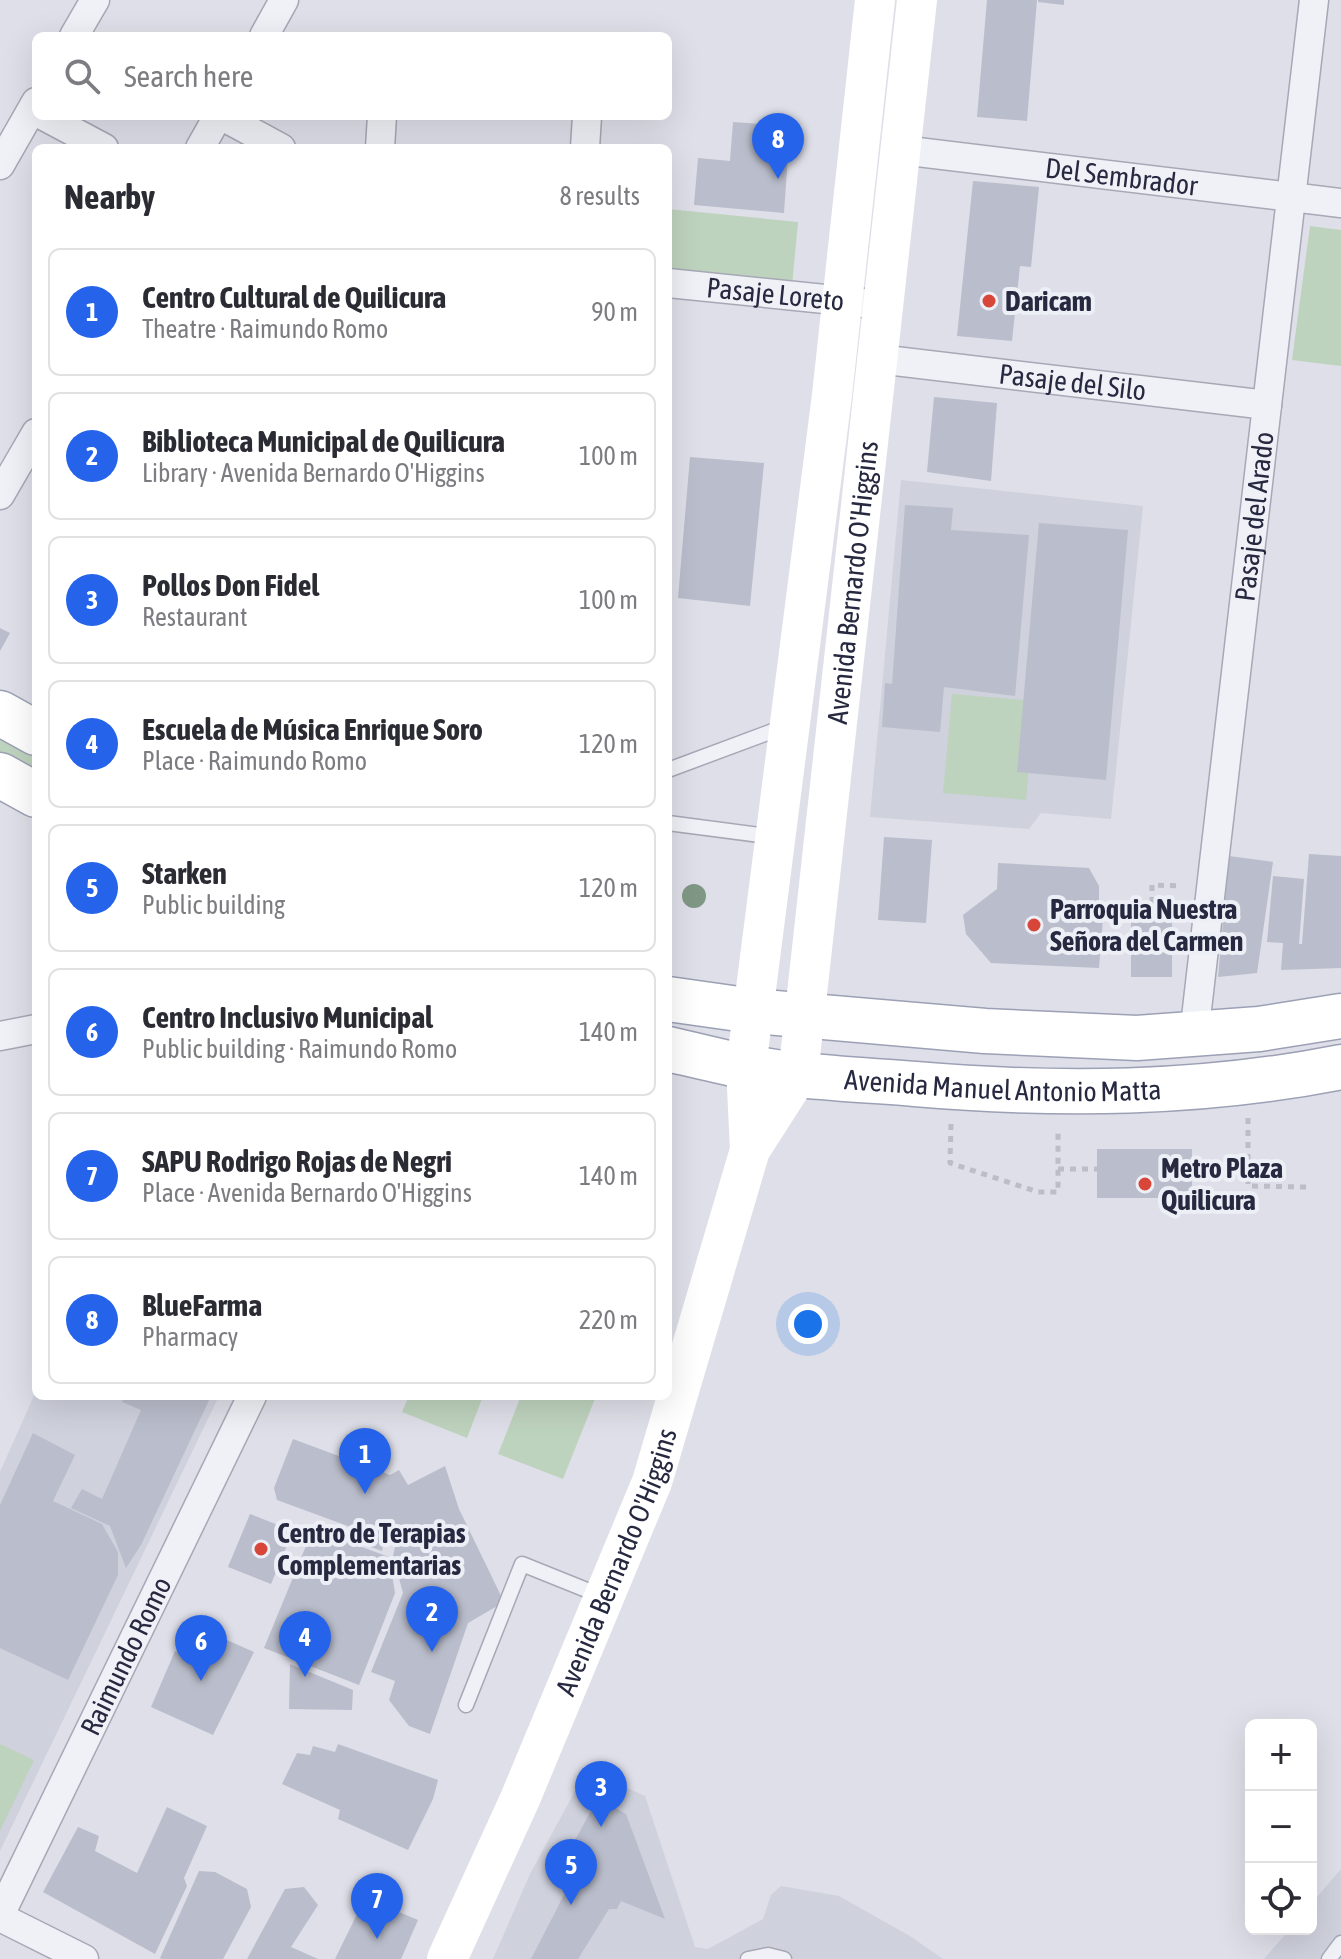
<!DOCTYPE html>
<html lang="en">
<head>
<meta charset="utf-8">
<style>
  body { margin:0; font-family:"Asap Condensed",sans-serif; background:#f7f7f7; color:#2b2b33 }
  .controls { position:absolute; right:24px; bottom:24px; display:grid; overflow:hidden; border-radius:12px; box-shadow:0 8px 32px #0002 }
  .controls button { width:72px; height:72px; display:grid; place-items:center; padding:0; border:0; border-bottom:2px solid #e1e1e2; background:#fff; color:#2b2b33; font:40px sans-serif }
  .you { position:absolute; left:808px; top:1324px; width:28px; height:28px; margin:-20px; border:6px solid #fff; border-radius:50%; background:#1a73e8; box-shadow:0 0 0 12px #1a73e833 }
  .badge { display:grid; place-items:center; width:52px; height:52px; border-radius:50%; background:#2563eb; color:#fff; font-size:26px; font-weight:700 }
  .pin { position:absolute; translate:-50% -66px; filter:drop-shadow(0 2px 4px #0008) }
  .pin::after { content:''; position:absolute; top:42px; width:28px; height:24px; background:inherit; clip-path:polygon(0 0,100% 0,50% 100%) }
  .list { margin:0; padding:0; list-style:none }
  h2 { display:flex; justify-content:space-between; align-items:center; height:104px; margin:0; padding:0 32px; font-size:34px }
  h2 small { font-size:26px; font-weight:400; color:#7c7c81 }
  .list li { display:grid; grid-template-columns:52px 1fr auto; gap:24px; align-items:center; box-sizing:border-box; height:128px; margin:0 16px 16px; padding:0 16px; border:2px solid #e1e1e2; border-radius:12px }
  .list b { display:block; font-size:30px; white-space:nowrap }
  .list p { margin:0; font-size:26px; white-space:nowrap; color:#7c7c81 }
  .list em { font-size:26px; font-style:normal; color:#7c7c81 }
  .icon { flex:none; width:44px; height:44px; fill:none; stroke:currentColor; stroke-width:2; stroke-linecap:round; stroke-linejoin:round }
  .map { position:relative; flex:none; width:1341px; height:1959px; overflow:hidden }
  .search { position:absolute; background:#fff; box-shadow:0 8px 32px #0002; left:32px; top:32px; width:640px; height:88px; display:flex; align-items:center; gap:20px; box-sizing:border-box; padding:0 28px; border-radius:12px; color:#7c7c81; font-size:30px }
  .panel { position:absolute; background:#fff; box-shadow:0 8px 32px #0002; left:32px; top:144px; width:640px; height:1256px; border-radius:12px }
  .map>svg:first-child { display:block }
  .built { fill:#cfd1dd }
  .green { fill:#bed3be }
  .building { fill:#babdcb }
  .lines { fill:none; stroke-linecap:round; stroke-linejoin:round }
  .lane-casing { stroke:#a7a8b6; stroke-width:17 }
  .street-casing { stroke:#a7a8b6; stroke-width:31 }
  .primary-casing { stroke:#9ca0b5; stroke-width:47 }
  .path { stroke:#bbbdc7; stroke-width:5; stroke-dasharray:6 6; stroke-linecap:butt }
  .lane { stroke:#f0f1f6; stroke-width:14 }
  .street { stroke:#f0f1f6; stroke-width:28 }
  .secondary { stroke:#fff; stroke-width:40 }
  .primary { stroke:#fff; stroke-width:44 }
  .tree { fill:#7f9885 }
  .poi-dot { fill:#d74639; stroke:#edeff6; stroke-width:3 }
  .labels { text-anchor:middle; stroke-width:8; stroke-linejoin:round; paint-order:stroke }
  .street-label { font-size:28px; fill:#262940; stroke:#edeff6 }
  .poi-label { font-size:28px; font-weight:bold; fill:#262940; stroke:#edeff6; text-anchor:start }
</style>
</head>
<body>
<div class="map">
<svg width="1341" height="1959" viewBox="0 0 1341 1959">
  <rect width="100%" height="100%" fill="#dedfe8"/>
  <!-- built -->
  <g class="built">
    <path d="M901 480 1143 506 1111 819 1041 813 1029 829 870 817Z"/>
    <path d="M36 1391V1396H219L0 1851V1472Z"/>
    <path d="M581 1780 616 1783 645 1796 695 1947 708 1949 763 1919 771 1895 781 1886 839 1896 910 1936 943 1959H493L530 1874Z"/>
    <path d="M1341 1869V1959H1264L1290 1929H1311V1904Z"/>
  </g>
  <!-- green -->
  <g class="green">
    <path d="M668 209 798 222 792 286 668 274Z"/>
    <path d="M1310 226 1341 230V366L1292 360Z"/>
    <path d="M952 694 1035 701 1026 800 943 793Z"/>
    <path d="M0 724 36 744V775L0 755Z"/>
    <path d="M409 1396H483L467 1438 402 1412Z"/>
    <path d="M521 1396H596L563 1479 498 1454Z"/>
    <path d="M0 1744 34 1760 0 1831Z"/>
  </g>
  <!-- building -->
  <g class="building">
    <path d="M987 0H1037L1027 121 977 117Z"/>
    <path d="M1038 0H1064V5L1038 2Z"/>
    <path d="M733 122 790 126 784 213 694 205 698 158 730 161Z"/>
    <path d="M973 181 1039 187 1031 267 1020 266 1012 341 957 336Z"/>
    <path d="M934 397 997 403 991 481 927 472Z"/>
    <path d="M690 457 764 463 750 606 678 598Z"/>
    <path d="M905 505 953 508 951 530 1029 535 1015 696 944 687 940 732 882 727 885 683 892 684Z"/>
    <path d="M1039 523 1128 530 1106 780 1017 772Z"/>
    <path d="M0 628 10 633 0 651Z"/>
    <path d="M884 837 932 840 926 923 878 920Z"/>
    <path d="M1309 854 1341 856V968L1281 970 1283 943 1267 942 1273 876 1304 879 1299 944H1302Z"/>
    <path d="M1229 856 1273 862 1257 973 1218 977Z"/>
    <path d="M998 863 1089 868 1099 886V901L1104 905 1099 968 991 963 966 934 963 915 997 889Z"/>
    <path d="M1172 902V977H1131V903Z"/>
    <rect x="1097" y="1149" width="95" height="49"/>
    <path d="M126 1396H211L141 1545 126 1568 110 1526 71 1508 82 1489 102 1499 141 1410 122 1402Z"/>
    <path d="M33 1433 75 1455 53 1501 102 1524 118 1552V1575L68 1680 0 1648V1505Z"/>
    <path d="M293 1439 390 1475 399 1470 408 1485 445 1466 459 1509 504 1602 468 1623 430 1734 409 1726 389 1700 395 1681 371 1672 403 1593 393 1556 398 1533 385 1538 382 1551 362 1544 364 1532 277 1500 274 1488Z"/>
    <path d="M250 1514 293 1531 271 1584 228 1567Z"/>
    <path d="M313 1529 389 1557 395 1593 359 1685 264 1648Z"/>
    <path d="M195 1626 254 1652 213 1735 151 1707 175 1651 184 1655Z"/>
    <path d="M290 1664 353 1690 352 1710 289 1709Z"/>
    <path d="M338 1744 438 1780 433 1799 408 1850 338 1819 340 1810 282 1784 297 1753 310 1755 313 1746 335 1752Z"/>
    <path d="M598 1798 626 1814 665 1919 621 1901 617 1909H609L578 1959H531L565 1893 562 1864Z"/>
    <path d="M167 1807 207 1826 184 1878 187 1886 155 1954 43 1892 78 1827 99 1836 95 1851 137 1873Z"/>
    <path d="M199 1871 215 1872 247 1889 251 1907 223 1959H162L160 1958Z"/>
    <path d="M304 1887 318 1905 291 1947 318 1959H247L285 1889Z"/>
    <path d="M375 1902 418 1920 401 1959H335L361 1906Z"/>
  </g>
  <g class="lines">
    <!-- lane casing -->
    <g class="lane-casing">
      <g id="lane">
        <path d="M668 770 786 726"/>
        <path d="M668 823 775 837"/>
        <path d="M466 1705 522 1564 604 1597"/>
        <path d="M748 1959 768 1955 784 1959"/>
        <path d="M1329 1959 1341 1943"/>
      </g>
    </g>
    <!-- street casing -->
    <g class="street-casing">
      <g id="street">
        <path d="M74 36 95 0"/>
        <path d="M264 36 284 0"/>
        <path d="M44 116 104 148"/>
        <path d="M222 116 281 148"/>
        <path d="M200 148 218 116"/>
        <path d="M380 148 382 116"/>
        <path d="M585 148 587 116"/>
        <path id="s1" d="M901 150 1341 203"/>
        <path d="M0 165 36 102"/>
        <path id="s2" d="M668 283 884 305"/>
        <path id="s3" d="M878 359 1267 405"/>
        <path d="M0 495 36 433"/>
        <path id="s4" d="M1194 1035 1314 0"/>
        <path d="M0 1036 36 1029"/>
        <path id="s5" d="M0 1915 252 1396"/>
        <path d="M0 1917 84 1959"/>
      </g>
    </g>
    <!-- primary casing -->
    <g class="primary-casing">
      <g id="primary">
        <path d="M0 713 36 733"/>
        <path d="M0 775 36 795"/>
        <path d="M668 999 753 1011 985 1031 1137 1038 1259 1029 1341 1016"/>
        <path id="s7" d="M668 1049C712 1059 755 1071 800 1075 838 1079 877 1081 915 1084 1058 1096 1200 1095 1341 1067"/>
      </g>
    </g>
    <!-- path -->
    <g class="path">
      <path d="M1152 903V885L1182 886"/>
      <path d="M1248 1118V1186L1307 1187"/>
      <path d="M951 1124 950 1163 1038 1192H1058V1128"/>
      <path d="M1058 1169H1098"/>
    </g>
    <!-- lane -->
    <use href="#lane" class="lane"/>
    <!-- street -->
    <use href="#street" class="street"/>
    <!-- secondary -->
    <g class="secondary">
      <path d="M750 1150 746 1067 832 395 875 0"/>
      <path id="s6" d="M447 1959 520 1799 652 1482 750 1150 798 1075 917 0"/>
    </g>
    <!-- primary -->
    <use href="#primary" class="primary"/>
  </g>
  <!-- trees -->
  <circle class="tree" cx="694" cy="896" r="12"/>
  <!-- markers -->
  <g class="poi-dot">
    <circle cx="989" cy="301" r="8"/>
    <circle cx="1034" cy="925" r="8"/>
    <circle cx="1145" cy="1184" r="8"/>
    <circle cx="261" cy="1549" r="8"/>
  </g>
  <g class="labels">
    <!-- street labels -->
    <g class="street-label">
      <text dy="10" stroke="none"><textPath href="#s1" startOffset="222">Del Sembrador</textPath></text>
      <text dy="10" stroke="none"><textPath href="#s2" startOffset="108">Pasaje Loreto</textPath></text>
      <text dy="10" stroke="none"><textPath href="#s3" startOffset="196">Pasaje del Silo</textPath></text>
      <text dy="10" stroke="none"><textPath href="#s4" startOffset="522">Pasaje del Arado</textPath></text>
      <text dy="10" stroke="none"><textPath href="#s6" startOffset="1450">Avenida Bernardo O'Higgins</textPath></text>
      <text dy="10" stroke="none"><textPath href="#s7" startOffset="338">Avenida Manuel Antonio Matta</textPath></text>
      <text dy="10" stroke="none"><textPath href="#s6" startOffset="432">Avenida Bernardo O'Higgins</textPath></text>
      <text dy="10" stroke="none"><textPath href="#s5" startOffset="288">Raimundo Romo</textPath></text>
    </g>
    <!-- poi labels -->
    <g class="poi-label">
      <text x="1005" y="311">Daricam</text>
      <text x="1050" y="919">Parroquia Nuestra<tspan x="1050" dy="32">Señora del Carmen</tspan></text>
      <text x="1161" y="1178">Metro Plaza<tspan x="1161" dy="32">Quilicura</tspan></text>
      <text x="277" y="1543">Centro de Terapias<tspan x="277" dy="32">Complementarias</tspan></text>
    </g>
  </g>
</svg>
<div class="controls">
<button>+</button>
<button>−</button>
<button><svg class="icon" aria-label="locate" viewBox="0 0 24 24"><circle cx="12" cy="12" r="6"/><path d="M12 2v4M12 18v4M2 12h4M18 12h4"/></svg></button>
</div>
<div class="you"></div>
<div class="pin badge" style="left:365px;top:1494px">1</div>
<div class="pin badge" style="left:432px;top:1652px">2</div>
<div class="pin badge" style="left:601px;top:1827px">3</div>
<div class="pin badge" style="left:305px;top:1677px">4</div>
<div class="pin badge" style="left:571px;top:1905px">5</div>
<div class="pin badge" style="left:201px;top:1681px">6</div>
<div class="pin badge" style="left:377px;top:1939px">7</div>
<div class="pin badge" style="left:778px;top:179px">8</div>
<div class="search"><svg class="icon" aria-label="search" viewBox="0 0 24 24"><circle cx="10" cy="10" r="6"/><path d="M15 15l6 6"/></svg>Search here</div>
<section class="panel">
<h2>Nearby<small>8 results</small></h2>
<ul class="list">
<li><span class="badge">1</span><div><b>Centro Cultural de Quilicura</b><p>Theatre · Raimundo Romo</p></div><em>90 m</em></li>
<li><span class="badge">2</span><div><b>Biblioteca Municipal de Quilicura</b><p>Library · Avenida Bernardo O'Higgins</p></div><em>100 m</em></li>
<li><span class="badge">3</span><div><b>Pollos Don Fidel</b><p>Restaurant</p></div><em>100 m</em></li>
<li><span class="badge">4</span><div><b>Escuela de Música Enrique Soro</b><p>Place · Raimundo Romo</p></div><em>120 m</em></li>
<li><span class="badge">5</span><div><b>Starken</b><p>Public building</p></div><em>120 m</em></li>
<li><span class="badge">6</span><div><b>Centro Inclusivo Municipal</b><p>Public building · Raimundo Romo</p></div><em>140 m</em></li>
<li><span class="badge">7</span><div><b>SAPU Rodrigo Rojas de Negri</b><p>Place · Avenida Bernardo O'Higgins</p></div><em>140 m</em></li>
<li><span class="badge">8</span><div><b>BlueFarma</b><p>Pharmacy</p></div><em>220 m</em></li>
</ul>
</section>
</div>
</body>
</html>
